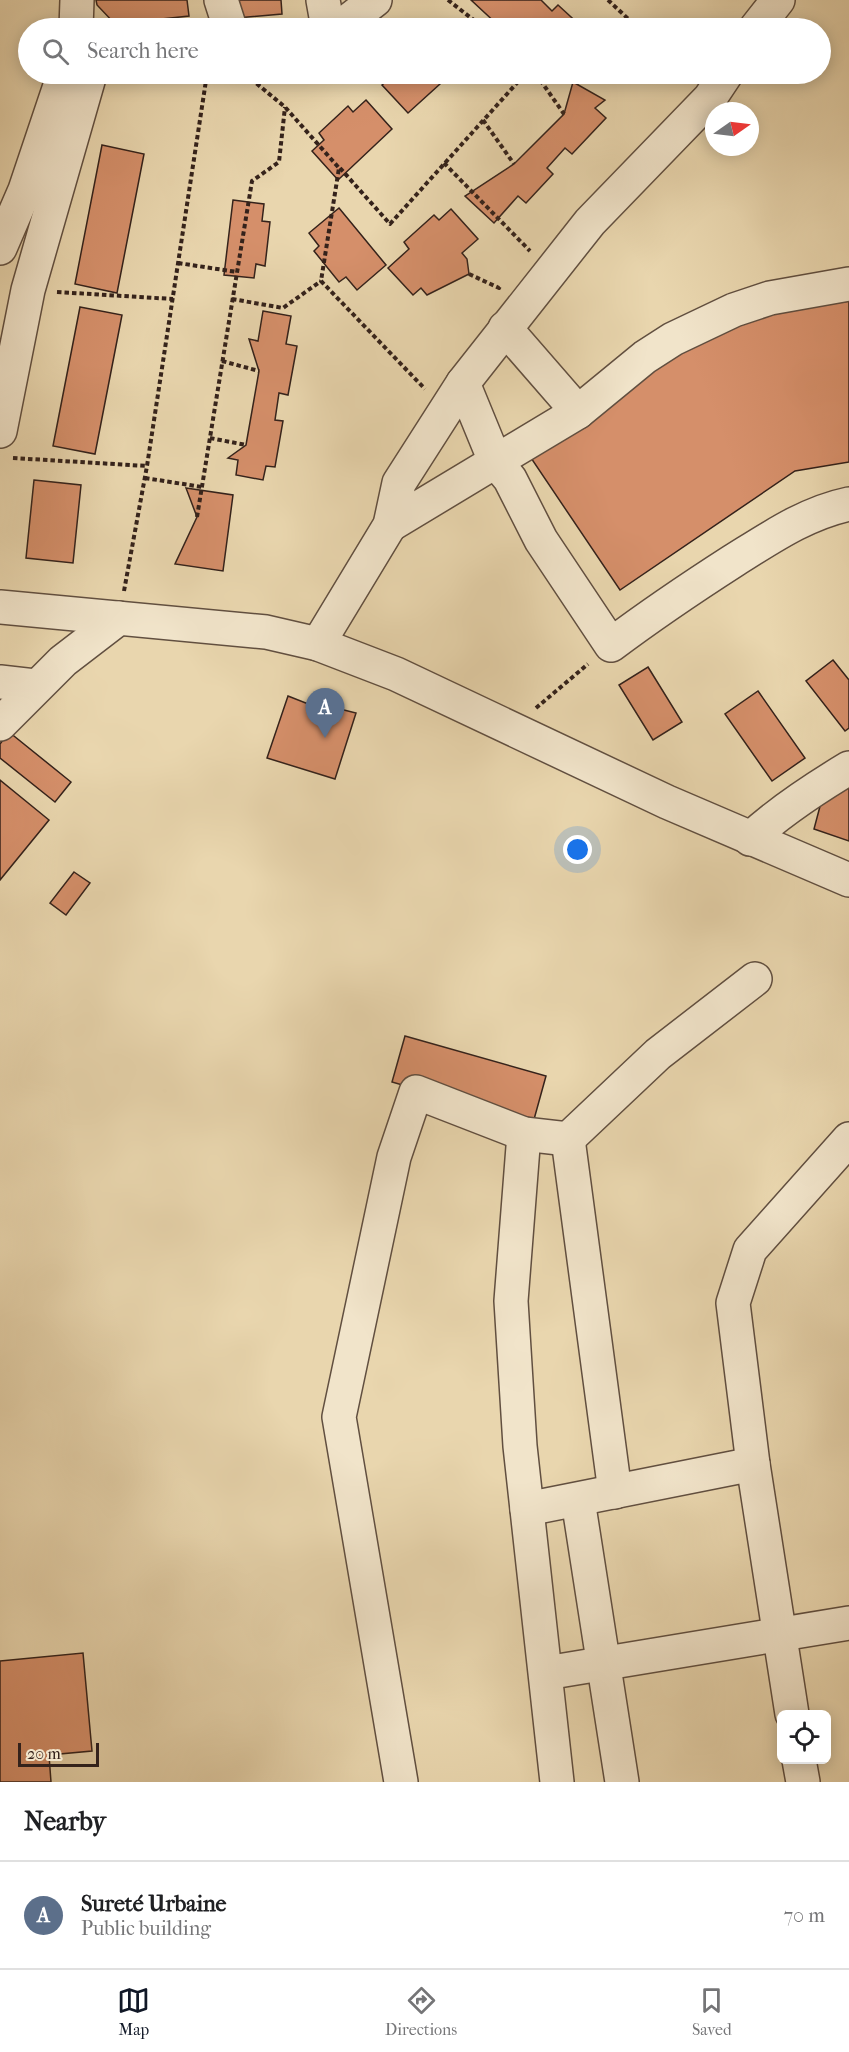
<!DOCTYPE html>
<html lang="en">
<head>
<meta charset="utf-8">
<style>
  body { margin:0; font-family:"IM FELL French Canon",serif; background:#f6f6f6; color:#202124 }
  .controls { position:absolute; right:18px; bottom:18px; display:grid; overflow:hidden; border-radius:9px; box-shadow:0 3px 15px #0003 }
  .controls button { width:54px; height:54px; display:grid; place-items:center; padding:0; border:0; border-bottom:2px solid #e0e0e0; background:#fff; color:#202124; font:30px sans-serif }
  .compass { position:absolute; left:705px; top:102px; width:54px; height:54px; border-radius:50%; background:#fff; box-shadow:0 3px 15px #0003; rotate:76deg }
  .scale { position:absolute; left:18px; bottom:15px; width:81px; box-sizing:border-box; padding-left:6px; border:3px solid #34221b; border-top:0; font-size:16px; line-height:21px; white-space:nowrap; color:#34221b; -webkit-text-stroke:4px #f1e4ca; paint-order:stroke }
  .you { position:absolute; left:578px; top:850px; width:21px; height:21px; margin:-15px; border:4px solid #fff; border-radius:50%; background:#1a73e8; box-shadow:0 0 0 9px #1a73e833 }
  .badge { display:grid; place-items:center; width:39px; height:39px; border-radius:50%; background:#111827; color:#fff; font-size:20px; font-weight:700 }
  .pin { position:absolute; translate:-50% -50px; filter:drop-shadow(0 2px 3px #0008) }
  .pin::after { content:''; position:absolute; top:32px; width:21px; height:18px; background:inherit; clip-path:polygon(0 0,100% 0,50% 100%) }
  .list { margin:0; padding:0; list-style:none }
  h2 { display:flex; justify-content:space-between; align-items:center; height:78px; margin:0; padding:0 24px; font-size:26px }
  h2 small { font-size:20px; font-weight:400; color:#757577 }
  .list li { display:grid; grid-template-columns:39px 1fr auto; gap:18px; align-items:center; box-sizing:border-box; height:108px; padding:0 24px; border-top:2px solid #e0e0e0 }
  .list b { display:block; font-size:22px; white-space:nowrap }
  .list p { margin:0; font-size:20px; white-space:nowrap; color:#757577 }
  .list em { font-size:20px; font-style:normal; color:#757577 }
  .icon { flex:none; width:33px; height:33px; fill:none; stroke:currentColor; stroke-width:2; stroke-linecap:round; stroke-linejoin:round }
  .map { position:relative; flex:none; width:849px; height:1782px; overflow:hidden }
  .search { position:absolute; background:#fff; box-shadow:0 3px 15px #0003; left:18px; right:18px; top:18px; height:66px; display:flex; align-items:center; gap:15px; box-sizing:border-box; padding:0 21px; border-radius:33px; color:#757577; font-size:22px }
  .sheet { height:186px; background:#fff }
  nav { display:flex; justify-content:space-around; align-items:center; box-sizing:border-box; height:84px; border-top:2px solid #e0e0e0; background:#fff; font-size:16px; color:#757577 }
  nav a { display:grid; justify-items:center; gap:3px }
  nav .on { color:#111827 }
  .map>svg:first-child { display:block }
  .building { fill:#d58f6a; stroke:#34221b; stroke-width:1.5 }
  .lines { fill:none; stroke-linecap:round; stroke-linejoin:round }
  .minor-casing { stroke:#614f40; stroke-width:36 }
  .path { stroke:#34221b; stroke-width:4; stroke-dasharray:4.5 3; stroke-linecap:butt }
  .minor { stroke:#f1e4ca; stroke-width:33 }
</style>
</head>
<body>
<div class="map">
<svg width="849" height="1782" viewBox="0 0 849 1782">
  <rect width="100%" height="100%" fill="#e9d6ae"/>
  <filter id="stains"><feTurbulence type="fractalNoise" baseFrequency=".00333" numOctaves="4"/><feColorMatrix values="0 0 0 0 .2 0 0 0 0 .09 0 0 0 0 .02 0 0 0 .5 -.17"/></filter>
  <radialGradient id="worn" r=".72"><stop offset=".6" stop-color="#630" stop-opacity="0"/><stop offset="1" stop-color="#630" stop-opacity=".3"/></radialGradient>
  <!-- building -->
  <g class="building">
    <path d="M96 0H187L189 16 115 24 97 5Z"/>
    <path d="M236 0H281L282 14 237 18Z"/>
    <path d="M471 0H541L552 11 558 5 583 28H517L507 19 500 27Z"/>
    <path d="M395 74H451L408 113 382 85Z"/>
    <path d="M564 74H581L573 82Z"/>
    <path d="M573 82 605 100 595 108 606 118 572 154 565 148 547 168 553 174 526 203 518 196 494 223 465 196 514 164 564 114Z"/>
    <path d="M366 100 392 129 338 180 312 151 324 140 319 133 348 106 353 112Z"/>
    <path d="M102 145 144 154 117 293 75 284Z"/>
    <path d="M233 200 264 204 262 221 270 222 265 266 256 264 254 278 224 275Z"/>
    <path d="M339 208 386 265 357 290 346 277 339 282 314 251 319 246 309 233Z"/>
    <path d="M451 209 478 239 462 253 467 259 469 274 427 295 421 288 413 295 388 268 409 249 404 242 434 215 439 220Z"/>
    <path d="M849 301V462L795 471 620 590 527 452 719 321Z"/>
    <path d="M80 307 122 315 95 454 53 446Z"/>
    <path d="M263 311 291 316 286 344 297 346 288 395 279 393 275 420 283 421 275 467 266 466 263 480 236 475 238 460 228 458 246 445 259 371 249 339 258 341Z"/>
    <path d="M34 480 81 485 73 563 26 558Z"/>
    <path d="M186 488 233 495 223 571 175 564 197 517Z"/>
    <path d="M833 660 849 680V728L845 731 806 681Z"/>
    <path d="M648 667 682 722 653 740 619 685Z"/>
    <path d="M758 691 805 758 772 781 725 714Z"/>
    <path d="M288 696 336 715V708L356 713 335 779 267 758Z"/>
    <path d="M9 732 71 782 55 802 0 758V744Z"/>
    <path d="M849 778V841L814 829 823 795Z"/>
    <path d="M0 780 49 820 0 880Z"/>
    <path d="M74 872 90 883 66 915 50 903Z"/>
    <path d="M405 1036 546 1076 533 1123 392 1082Z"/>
    <path d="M83 1653 92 1751 49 1755 51 1782H0V1661Z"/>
  </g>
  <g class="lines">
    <!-- minor casing -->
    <g class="minor-casing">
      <g id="minor">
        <path d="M221 0 230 28"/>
        <path d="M323 0 328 28"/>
        <path d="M76 28 77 0"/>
        <path d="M339 28 375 0"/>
        <path d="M756 28 778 0"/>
        <path d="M0 248 25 190 64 74"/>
        <path d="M505 328 578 412"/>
        <path d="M463 383 495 461 510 479 541 540 611 645C651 615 691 588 733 561 770 538 806 513 849 504"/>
        <path d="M0 431 28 290 90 74"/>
        <path d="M390 525 578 412 645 357 673 339 734 310 770 298 849 284"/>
        <path d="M0 607 266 632 318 644 396 674 667 802 849 880"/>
        <path d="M318 644 390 525 399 483 463 383 590 222 710 98 726 74"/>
        <path d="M0 682 35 686"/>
        <path d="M0 724 63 661 119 618"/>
        <path d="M750 839C780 811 814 789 849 768"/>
        <path d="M524 1134 511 1301 520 1446 557 1782"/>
        <path d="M568 1139 615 1492"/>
        <path d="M578 1500 622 1782"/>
        <path d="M527 1509 753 1464"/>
        <path d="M546 1673 849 1623"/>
        <path d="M792 1714 753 1464 733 1303 750 1250 849 1139"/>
        <path d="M799 1760 803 1782"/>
        <path d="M401 1782 339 1417 394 1157 416 1092 524 1134 568 1139 658 1054 755 979"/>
      </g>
    </g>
    <!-- path -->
    <g class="path">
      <path d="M448 0 484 28"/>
      <path d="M608 0 638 28"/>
      <path d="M245 74 285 107 339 168 321 281 425 389"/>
      <path d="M536 74 564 114"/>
      <path d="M483 120 514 164"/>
      <path d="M444 163 530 251"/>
      <path d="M340 168 390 224 525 74"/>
      <path d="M178 263 237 272"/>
      <path d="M469 274 499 288 500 286"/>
      <path d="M57 292 173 299"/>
      <path d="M232 299 283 308 321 281"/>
      <path d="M222 361 259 371"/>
      <path d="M210 438 246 445"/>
      <path d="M13 458 147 466"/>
      <path d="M145 478 202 487"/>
      <path d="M197 517 252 181 279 162 285 107"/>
      <path d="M124 591 147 466 207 74"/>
      <path d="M536 708 588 664"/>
    </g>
    <!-- minor -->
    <use href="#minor" class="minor"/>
  </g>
  <rect width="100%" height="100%" filter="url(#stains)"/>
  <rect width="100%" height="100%" fill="url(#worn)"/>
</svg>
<div class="controls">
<button><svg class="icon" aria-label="locate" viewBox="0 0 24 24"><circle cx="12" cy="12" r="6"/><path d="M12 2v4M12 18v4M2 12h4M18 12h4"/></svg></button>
</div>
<svg class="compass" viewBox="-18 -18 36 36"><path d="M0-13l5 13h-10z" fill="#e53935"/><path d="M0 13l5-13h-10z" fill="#757577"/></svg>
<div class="scale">20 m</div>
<div class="you"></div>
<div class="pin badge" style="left:325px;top:738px;background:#5c6f8a">A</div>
<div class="search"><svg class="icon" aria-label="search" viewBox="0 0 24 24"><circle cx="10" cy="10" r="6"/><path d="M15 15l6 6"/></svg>Search here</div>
</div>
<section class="sheet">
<h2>Nearby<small></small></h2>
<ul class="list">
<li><span class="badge" style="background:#5c6f8a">A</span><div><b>Sureté Urbaine</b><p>Public building</p></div><em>70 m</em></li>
</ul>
</section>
<nav>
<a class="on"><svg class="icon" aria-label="map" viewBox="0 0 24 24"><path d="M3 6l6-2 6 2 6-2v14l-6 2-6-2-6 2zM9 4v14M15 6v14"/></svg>Map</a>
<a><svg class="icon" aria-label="directions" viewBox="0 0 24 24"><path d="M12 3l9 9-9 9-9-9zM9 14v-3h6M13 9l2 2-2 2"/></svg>Directions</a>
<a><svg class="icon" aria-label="saved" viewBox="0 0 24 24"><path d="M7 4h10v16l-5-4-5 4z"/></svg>Saved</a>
</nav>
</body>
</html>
